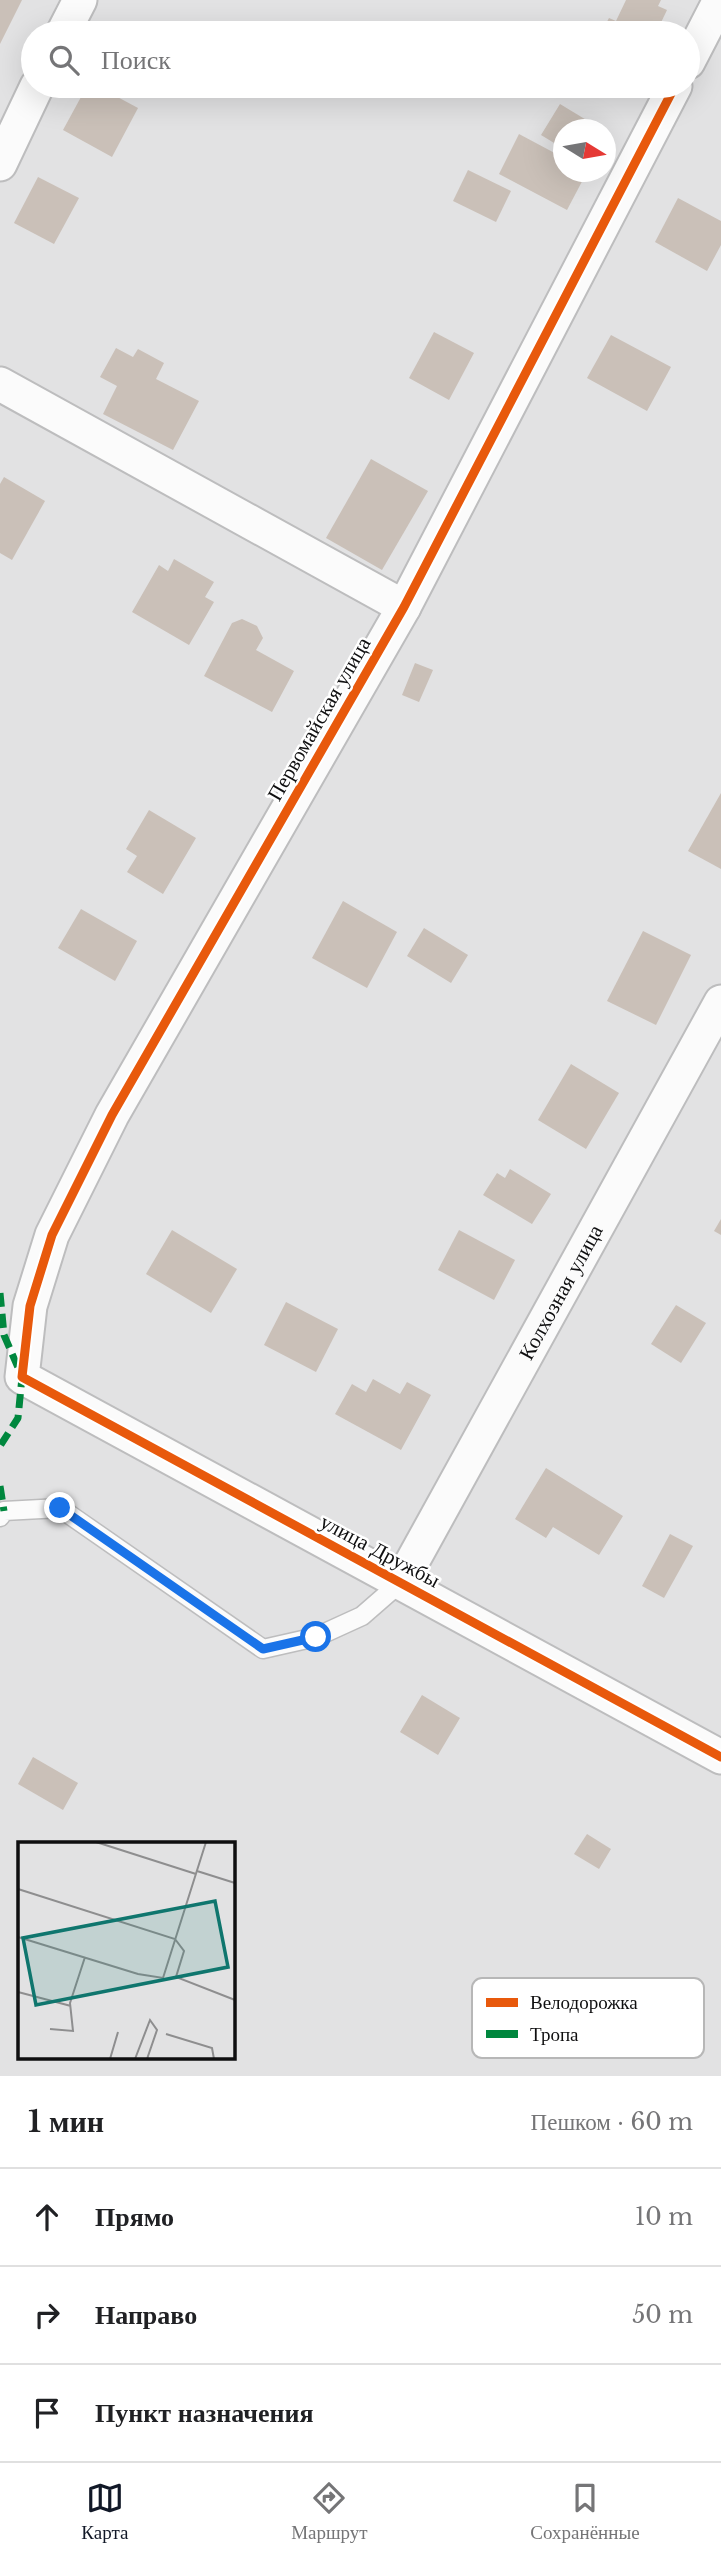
<!DOCTYPE html>
<html lang="ru">
<head>
<meta charset="utf-8">
<style>
  body { margin:0; font-family:"Libre Baskerville",serif; background:#f2f2f2; color:#202124 }
  .compass { position:absolute; left:553px; top:119px; width:63px; height:63px; border-radius:50%; background:#fff; box-shadow:0 7px 28px #0002; rotate:101deg }
  .stop { position:absolute; width:21px; height:21px; margin:-16px; border:5px solid #1a73e8; border-radius:50%; background:#fff }
  .stop.end { background:#1a73e8; border-color:#fff; box-shadow:0 2px 7px #0008 }
  .list { margin:0; padding:0; list-style:none }
  h2 { display:flex; justify-content:space-between; align-items:center; height:91px; margin:0; padding:0 28px; font-size:30px }
  h2 small { font-size:23px; font-weight:400; color:#757577 }
  .list li { display:grid; grid-template-columns:46px 1fr auto; gap:21px; align-items:center; box-sizing:border-box; height:98px; padding:0 28px; border-top:2px solid #e0e0e0 }
  .list b { display:block; font-size:26px; white-space:nowrap }
  .list em { font-size:23px; font-style:normal; color:#757577 }
  .icon { flex:none; width:38px; height:38px; fill:none; stroke:currentColor; stroke-width:2; stroke-linecap:round; stroke-linejoin:round }
  .map { position:relative; flex:none; width:721px; height:2076px; overflow:hidden }
  .search { position:absolute; background:#fff; box-shadow:0 7px 28px #0002; left:21px; right:21px; top:21px; height:77px; display:flex; align-items:center; gap:18px; box-sizing:border-box; padding:0 24px; border-radius:38px; color:#757577; font-size:26px }
  .sheet { height:385px; background:#fff }
  nav { display:flex; justify-content:space-around; align-items:center; box-sizing:border-box; height:98px; border-top:2px solid #e0e0e0; background:#fff; font-size:19px; color:#757577 }
  nav a { display:grid; justify-items:center; gap:4px }
  nav .on { color:#111827 }
  .map>svg:first-child { display:block }
  .building { fill:#cac0b8 }
  .lines { fill:none; stroke-linecap:round; stroke-linejoin:round }
  .lane-casing { stroke:#bdbdbe; stroke-width:21 }
  .street-casing { stroke:#bdbdbe; stroke-width:37 }
  .lane { stroke:#fbfbfb; stroke-width:18 }
  .street { stroke:#fbfbfb; stroke-width:33 }
  .quiet { stroke:#00873e; stroke-width:7; stroke-dasharray:14 7; stroke-linecap:butt }
  .cycleway-casing { stroke:#fff; stroke-width:13 }
  .cycleway { stroke:#e8590c; stroke-width:9 }
  .route { stroke:#1a73e8; stroke-width:9 }
  .labels { text-anchor:middle; stroke-width:5; stroke-linejoin:round; paint-order:stroke }
  .street-label { font-size:21px; fill:#0f0f10; stroke:#fff }
  .inset-road { fill:none; stroke:#8e8e8f; stroke-width:2 }
  .view { fill:#0f766e; fill-opacity:0.15; stroke:#0f766e; stroke-width:3.5 }
  .inset-edge { fill:none; stroke:#0f0f10; stroke-width:3.5 }
  .key { fill:#fff; stroke:#b7b7b7; stroke-width:2 }
  .key-label { font-size:19px; fill:#0f0f10 }
</style>
</head>
<body>
<div class="map">
<svg width="721" height="2076" viewBox="0 0 721 2076">
  <rect width="100%" height="100%" fill="#e2e2e3"/>
  <!-- building -->
  <g class="building">
    <path d="M0 0H22L0 44Z"/>
    <path d="M626 0H661L658 6 667 10 656 33H601L609 18 616 21Z"/>
    <path d="M87 86H97L138 108 112 157 63 130Z"/>
    <path d="M560 104 593 124 590 130H564V149L541 135Z"/>
    <path d="M519 134 564 158V172H587L567 210 499 174Z"/>
    <path d="M468 170 511 191 496 222 453 201Z"/>
    <path d="M38 177 79 198 54 244 14 223Z"/>
    <path d="M678 198 721 221V245L707 271 655 242Z"/>
    <path d="M434 332 474 353 449 400 409 378Z"/>
    <path d="M611 335 671 367 647 411 587 378Z"/>
    <path d="M116 348 133 357 138 349 164 363 156 379 199 401 173 450 103 414 117 386 100 377Z"/>
    <path d="M371 459 428 491 382 570 326 538Z"/>
    <path d="M4 477 45 501 12 560 0 553V484Z"/>
    <path d="M174 559 214 582 205 597 214 602 189 645 132 612 159 565 168 571Z"/>
    <path d="M242 619 257 626 263 638 256 650 294 671 272 712 204 676 232 623Z"/>
    <path d="M415 663 433 670 419 702 402 695Z"/>
    <path d="M721 793V869L688 851Z"/>
    <path d="M149 810 196 838 163 894 127 872 137 856 126 849Z"/>
    <path d="M343 901 397 932 367 988 312 958Z"/>
    <path d="M81 909 137 941 115 981 58 948Z"/>
    <path d="M424 928 468 955 451 983 407 956Z"/>
    <path d="M643 931 691 955 656 1025 607 1001Z"/>
    <path d="M571 1064 619 1093 586 1149 538 1120Z"/>
    <path d="M510 1169 551 1194 532 1224 483 1195 497 1173 505 1178Z"/>
    <path d="M721 1219V1235L714 1231Z"/>
    <path d="M172 1230 237 1269 211 1313 146 1274Z"/>
    <path d="M459 1230 515 1260 494 1300 438 1270Z"/>
    <path d="M286 1302 338 1329 316 1372 264 1345Z"/>
    <path d="M676 1305 706 1323 681 1363 651 1344Z"/>
    <path d="M373 1379 400 1394 407 1382 431 1395 401 1450 335 1414 352 1384 366 1392Z"/>
    <path d="M546 1468 623 1516 599 1555 553 1527 546 1538 515 1519Z"/>
    <path d="M670 1534 693 1546 664 1598 642 1586Z"/>
    <path d="M422 1695 460 1718 438 1755 400 1732Z"/>
    <path d="M33 1757 78 1783 63 1810 18 1784Z"/>
    <path d="M587 1834 611 1849 599 1869 574 1854Z"/>
  </g>
  <g class="lines">
    <!-- lane casing -->
    <g class="lane-casing">
      <path id="lane" d="M0 1517 4 1511 60 1508 263 1649 316 1637 362 1616 401 1582"/>
    </g>
    <!-- street casing -->
    <g class="street-casing">
      <g id="street">
        <path d="M63 33 80 0"/>
        <path d="M688 62 720 0"/>
        <path d="M675 86 404 607 112 1115 52 1235 30 1306 22 1377 721 1757"/>
        <path d="M0 164 37 86"/>
        <path d="M0 384 404 607"/>
        <path id="s1" d="M401 1582 721 1002"/>
      </g>
    </g>
    <!-- lane -->
    <use href="#lane" class="lane"/>
    <!-- street -->
    <use href="#street" class="street"/>
    <!-- quiet -->
    <g class="quiet">
      <path d="M0 1293 4 1335 22 1377 18 1418 0 1446"/>
      <path d="M0 1486 4 1511"/>
    </g>
    <!-- cycleway casing -->
    <g class="cycleway-casing">
      <path id="cycleway" d="M675 86 404 607 112 1115 52 1235 30 1306 22 1377 721 1757"/>
    </g>
    <!-- cycleway -->
    <use href="#cycleway" class="cycleway"/>
  </g>
  <g class="lines">
    <!-- route -->
    <path class="route" d="M60 1508 263 1649 316 1637"/>
  </g>
  <g class="labels">
    <!-- street labels -->
    <g class="street-label">
      <text transform="translate(319 719) rotate(-60)" y="7">Первомайская улица</text>
      <text dy="7" stroke="none"><textPath href="#s1" startOffset="331">Колхозная улица</textPath></text>
      <text transform="translate(380 1551) rotate(28)" y="7">улица Дружбы</text>
    </g>
  </g>
  <!-- overview -->
  <g transform="translate(18 1842)">
    <rect width="217" height="217" fill="#e2e2e3"/>
    <path class="inset-road" d="M78 0 178 32M179 29 217 41M0 47 157 97 166 109 158 135 217 158M0 95 120 132 145 136 188 0M0 150 53 164M32 187 55 189 52 161 67 115M148 192 194 206 196 217M92 217 100 190M117 217 132 178 139 188 129 217"/>
    <path class="view" d="M197 59 210 125 18 163 5 96Z"/>
    <rect width="217" height="217" class="inset-edge"/>
  </g>
  <!-- legend -->
  <rect x="472" y="1978" width="232" height="80" rx="10" class="key"/>
  <rect x="486" y="1998" width="32" height="9" fill="#e8590c"/>
  <rect x="486" y="2030" width="32" height="8" fill="#00873e"/>
  <g class="key-label">
    <text x="530" y="2009">Велодорожка</text>
    <text x="530" y="2041">Тропа</text>
  </g>
</svg>
<svg class="compass" viewBox="-18 -18 36 36"><path d="M0-13l5 13h-10z" fill="#e53935"/><path d="M0 13l5-13h-10z" fill="#757577"/></svg>
<div class="stop" style="left:316px;top:1637px"></div>
<div class="stop end" style="left:60px;top:1508px"></div>
<div class="search"><svg class="icon" aria-label="search" viewBox="0 0 24 24"><circle cx="10" cy="10" r="6"/><path d="M15 15l6 6"/></svg>Поиск</div>
</div>
<section class="sheet">
<h2>1 мин<small>Пешком · 60 m</small></h2>
<ul class="list">
<li><svg class="icon" aria-label="ahead" viewBox="0 0 24 24"><path d="M12 20V5M6 11l6-6 6 6"/></svg><div><b>Прямо</b></div><em>10 m</em></li>
<li><svg class="icon" aria-label="right" viewBox="0 0 24 24"><path d="M7 20v-9h11M14 6l5 5-5 5"/></svg><div><b>Направо</b></div><em>50 m</em></li>
<li><svg class="icon" aria-label="arrive" viewBox="0 0 24 24"><path d="M6 21V4h12l-3 4 3 4H6"/></svg><div><b>Пункт назначения</b></div></li>
</ul>
</section>
<nav>
<a class="on"><svg class="icon" aria-label="map" viewBox="0 0 24 24"><path d="M3 6l6-2 6 2 6-2v14l-6 2-6-2-6 2zM9 4v14M15 6v14"/></svg>Карта</a>
<a><svg class="icon" aria-label="directions" viewBox="0 0 24 24"><path d="M12 3l9 9-9 9-9-9zM9 14v-3h6M13 9l2 2-2 2"/></svg>Маршрут</a>
<a><svg class="icon" aria-label="saved" viewBox="0 0 24 24"><path d="M7 4h10v16l-5-4-5 4z"/></svg>Сохранённые</a>
</nav>
</body>
</html>
